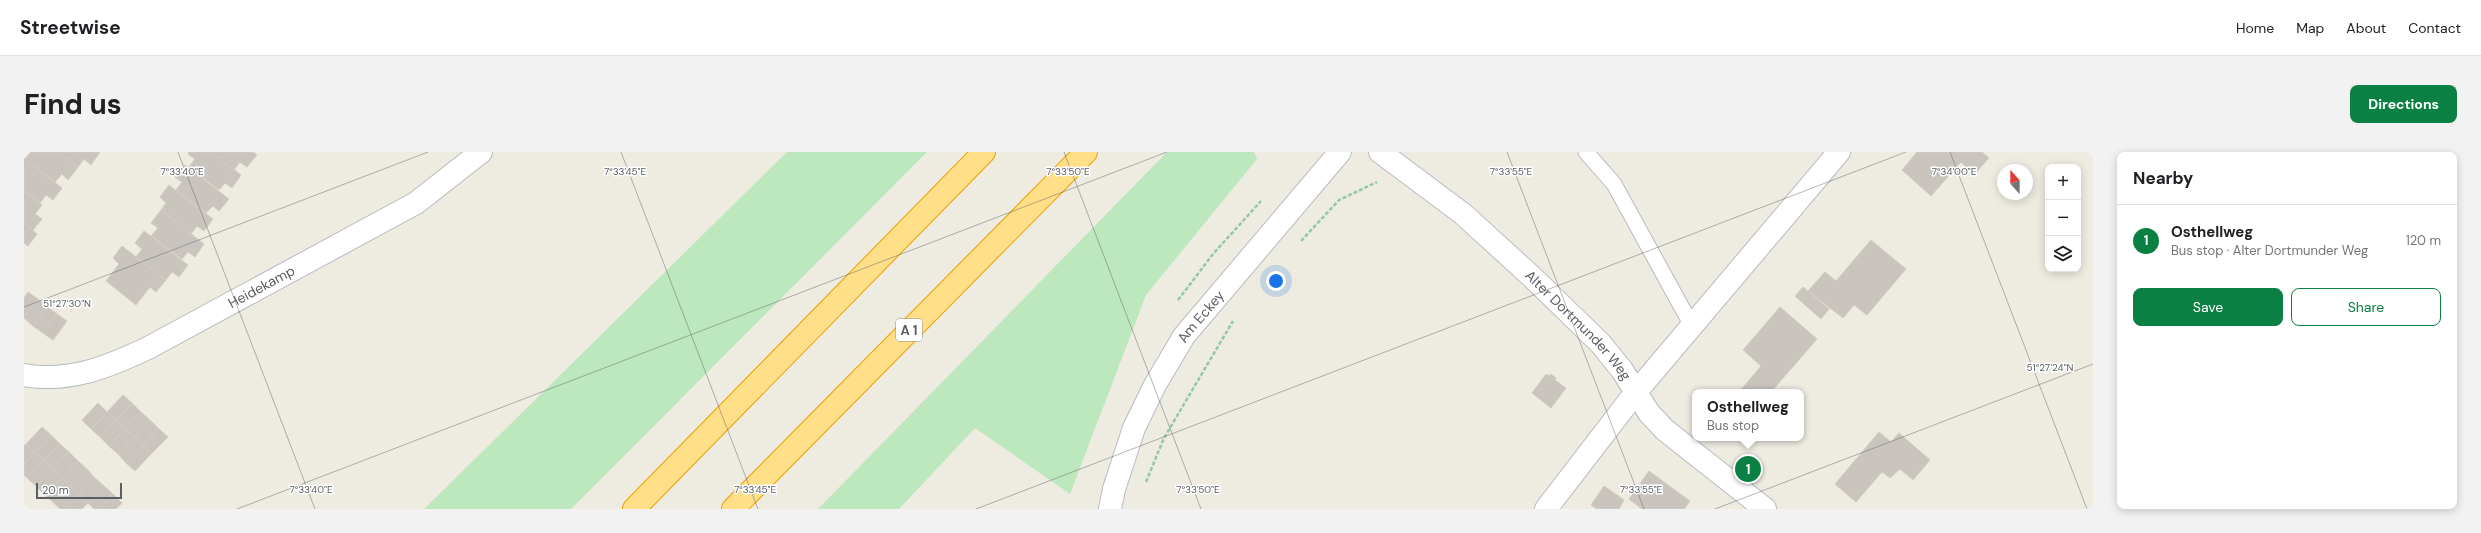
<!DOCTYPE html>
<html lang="en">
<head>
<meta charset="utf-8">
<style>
  body { margin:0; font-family:"DM Sans",sans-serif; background:#f2f2f2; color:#202124 }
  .controls { position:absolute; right:12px; top:12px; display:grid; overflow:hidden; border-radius:8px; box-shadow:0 2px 10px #0003 }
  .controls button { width:36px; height:36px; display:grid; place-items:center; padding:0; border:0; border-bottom:1px solid #e0e0e0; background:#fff; color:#202124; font:20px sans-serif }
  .compass { position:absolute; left:1973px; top:12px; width:36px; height:36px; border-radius:50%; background:#fff; box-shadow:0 2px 10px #0003; rotate:339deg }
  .scale { position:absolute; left:12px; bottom:10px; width:86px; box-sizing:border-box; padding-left:4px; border:2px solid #5a5e63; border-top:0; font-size:11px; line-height:14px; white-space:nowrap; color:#5a5e63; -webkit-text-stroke:3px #fff; paint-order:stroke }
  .you { position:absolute; left:1252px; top:129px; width:14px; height:14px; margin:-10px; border:3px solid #fff; border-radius:50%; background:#1a73e8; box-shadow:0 0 0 6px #1a73e833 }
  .badge { display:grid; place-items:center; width:26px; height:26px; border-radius:50%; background:#0b8043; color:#fff; font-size:13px; font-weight:700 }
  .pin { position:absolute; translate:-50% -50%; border:2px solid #fff; box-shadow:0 1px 4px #0006 }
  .popup { position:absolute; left:1668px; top:237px; width:112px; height:52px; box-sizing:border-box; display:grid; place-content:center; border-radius:8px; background:#fff; filter:drop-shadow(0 1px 3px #0005); font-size:13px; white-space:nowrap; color:#757577 }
  .popup b { font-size:15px; color:#202124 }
  .popup::after { content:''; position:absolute; left:50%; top:100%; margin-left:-8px; border:8px solid transparent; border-top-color:#fff }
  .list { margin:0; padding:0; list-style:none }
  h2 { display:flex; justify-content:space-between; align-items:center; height:52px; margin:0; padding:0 16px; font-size:17px }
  h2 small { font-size:13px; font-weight:400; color:#757577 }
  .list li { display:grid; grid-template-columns:26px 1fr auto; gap:12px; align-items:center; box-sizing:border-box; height:72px; padding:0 16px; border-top:1px solid #e0e0e0 }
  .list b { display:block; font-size:15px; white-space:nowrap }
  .list p { margin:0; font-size:13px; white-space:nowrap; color:#757577 }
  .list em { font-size:13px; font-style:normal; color:#757577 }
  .actions { display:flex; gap:8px; padding:12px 16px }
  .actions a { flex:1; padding:9px 0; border:1px solid #0b8043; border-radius:8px; text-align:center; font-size:14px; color:#0b8043 }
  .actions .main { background:#0b8043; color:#fff }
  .icon { flex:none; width:22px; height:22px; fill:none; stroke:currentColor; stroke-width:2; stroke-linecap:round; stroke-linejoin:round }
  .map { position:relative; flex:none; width:2069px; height:357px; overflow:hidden; border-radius:8px }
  header { display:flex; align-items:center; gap:24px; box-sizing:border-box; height:56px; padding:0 20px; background:#fff; border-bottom:1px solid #e0e0e0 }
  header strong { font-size:19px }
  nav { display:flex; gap:22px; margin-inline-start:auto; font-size:14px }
  .intro { display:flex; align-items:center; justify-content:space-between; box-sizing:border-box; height:96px; padding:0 24px }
  h1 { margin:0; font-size:28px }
  .button { padding:10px 18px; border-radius:8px; background:#0b8043; color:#fff; font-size:14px; font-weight:700 }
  main { display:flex; gap:24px; padding:0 24px }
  aside { flex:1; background:#fff; border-radius:8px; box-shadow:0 2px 10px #0003 }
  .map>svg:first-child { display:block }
  .green { fill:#bde7bc }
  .building { fill:#c9c5be; stroke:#d3ccbf }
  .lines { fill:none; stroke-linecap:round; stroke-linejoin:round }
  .lane-casing { stroke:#b7babf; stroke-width:17 }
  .street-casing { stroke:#b7babf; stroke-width:24 }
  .secondary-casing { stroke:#b7bbc1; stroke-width:24 }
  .highway-casing { stroke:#efa000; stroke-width:24 }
  .path { stroke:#94c9a3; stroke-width:2.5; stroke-dasharray:4 2; stroke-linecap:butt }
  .lane { stroke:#fff; stroke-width:15 }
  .street { stroke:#fff; stroke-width:22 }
  .secondary { stroke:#fff; stroke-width:22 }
  .highway { stroke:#ffdf87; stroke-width:22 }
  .ticks { fill:none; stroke:#5a5e63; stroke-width:1; stroke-opacity:0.45 }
  .labels { text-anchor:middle; stroke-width:3; stroke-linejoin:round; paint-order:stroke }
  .shield { fill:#fff; stroke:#8c8e92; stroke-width:1 }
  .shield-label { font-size:13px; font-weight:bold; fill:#5a5e63 }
  .street-label { font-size:14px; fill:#5a5e63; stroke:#fff }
  .ticks-label { font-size:10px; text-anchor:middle; fill:#5a5e63; stroke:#fff; stroke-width:3; stroke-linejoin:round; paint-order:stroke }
</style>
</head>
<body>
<header>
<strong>Streetwise</strong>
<nav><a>Home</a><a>Map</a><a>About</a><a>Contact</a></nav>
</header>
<div class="intro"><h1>Find us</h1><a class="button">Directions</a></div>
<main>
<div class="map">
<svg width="2069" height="357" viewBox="0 0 2069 357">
  <rect width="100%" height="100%" fill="#eeebe1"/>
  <!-- green -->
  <g class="green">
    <path d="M763 0H903L547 357H400Z"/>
    <path d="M1143 0H1230L1233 7 1122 143 1046 342 951 276 875 357H794Z"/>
  </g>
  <!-- building -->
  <g class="building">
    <path d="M7 0H34L54 15 44 28 38 22 31 30 1 7Z"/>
    <path d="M34 0H76L67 13 60 7 54 15Z"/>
    <path d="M165 0H187L217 23 208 36 201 31 195 38 165 15 171 7 164 2Z"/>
    <path d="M187 0H229L233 3 223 15 216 10 210 18Z"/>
    <path d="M1893 0H1958L1965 6 1950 23 1937 10 1907 44 1878 18Z"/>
    <path d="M0 6 38 36 29 48 22 43 16 51 0 39Z"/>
    <path d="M161 13 205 47 195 59 189 54 182 61 152 38 158 30 151 25Z"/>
    <path d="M145 33 189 67 180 79 173 74 167 82 137 58 142 51 136 45Z"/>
    <path d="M0 39 18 53 11 62 18 67 9 78 0 71Z"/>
    <path d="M137 58 180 92 171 105 164 100 158 107 127 84 134 76 127 71Z"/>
    <path d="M0 71 13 82 4 94 0 91Z"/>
    <path d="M120 79 164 113 155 125 148 120 142 128 112 105 118 97 111 91Z"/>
    <path d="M1847 88 1882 117 1843 163 1830 153 1819 166 1784 139 1801 120 1812 129Z"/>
    <path d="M98 94 142 128 132 140 126 135 112 153 82 129 95 112 89 106Z"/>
    <path d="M1779 135 1805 157 1797 167 1771 144Z"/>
    <path d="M4 140 14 147 0 166V146Z"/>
    <path d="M14 147 24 155 9 174 0 166Z"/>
    <path d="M24 155 33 162 19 181 9 174Z"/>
    <path d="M1756 155 1793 187 1747 240H1715L1737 214 1719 198Z"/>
    <path d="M33 162 43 169 29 188 19 181Z"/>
    <path d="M1522 222 1525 224 1527 222 1532 226 1531 228 1542 236 1527 256 1508 241Z"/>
    <path d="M99 243 108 251 92 269 83 260Z"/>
    <path d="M74 251 83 260 67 277 58 268Z"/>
    <path d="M108 251 117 260 101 277 92 269Z"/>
    <path d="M83 260 92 269 76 285 67 277Z"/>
    <path d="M117 260 126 268 110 285 101 277Z"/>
    <path d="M126 268 135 277 119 294 110 285Z"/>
    <path d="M92 269 101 277 85 294 76 285Z"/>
    <path d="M18 275 27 283 11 301 2 292Z"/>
    <path d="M101 277 110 285 94 302 85 294Z"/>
    <path d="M135 277 144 285 127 302 119 294Z"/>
    <path d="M1855 280 1867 290 1875 281 1906 308 1889 328 1876 317 1866 326 1858 320 1832 350 1811 332Z"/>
    <path d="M27 283 36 292 20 309 11 301Z"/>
    <path d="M110 285 119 294 102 311 94 302Z"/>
    <path d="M2 292 11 301 0 312V294Z"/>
    <path d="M36 292 45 300 29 317 20 309Z"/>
    <path d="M119 294 127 302 111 319 102 311Z"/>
    <path d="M45 300 54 309 38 326 29 317Z"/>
    <path d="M11 301 20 309 3 326 0 323V312Z"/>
    <path d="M20 309 29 317 12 334 3 326Z"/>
    <path d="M54 309 63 317 46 334 38 326Z"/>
    <path d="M29 317 38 326 21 343 12 334Z"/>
    <path d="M63 317 71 326 55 342 46 334Z"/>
    <path d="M1625 319 1666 349 1660 357H1618L1605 347Z"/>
    <path d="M38 326 46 334 30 351 21 343Z"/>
    <path d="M71 326 80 334 64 351 55 342Z"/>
    <path d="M46 334 55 342 41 357H36L30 351Z"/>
    <path d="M80 334 89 342 75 357H70L64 351Z"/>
    <path d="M1580 334 1600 348 1595 357H1573L1567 353Z"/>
    <path d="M55 342 64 351 58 357H41Z"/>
    <path d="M89 342 98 351 92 357H75Z"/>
  </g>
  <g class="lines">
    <!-- lane casing -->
    <g class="lane-casing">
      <path id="lane" d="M1562 0 1590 32 1668 174"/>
    </g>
    <!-- street casing -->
    <g class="street-casing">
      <g id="street">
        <path id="s1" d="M1356 0 1439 62 1507 124 1576 191 1598 218 1625 261 1641 278 1741 357"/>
        <path id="s2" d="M0 223C45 231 84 215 124 196L392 51 457 0"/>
        <path d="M1522 357 1612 240 1815 0"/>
      </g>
    </g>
    <!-- secondary casing -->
    <g class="secondary-casing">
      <g id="secondary">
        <path id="s3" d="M1086 357 1090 337 1110 276 1131 233 1160 184 1316 0"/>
      </g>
    </g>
    <!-- highway casing -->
    <g class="highway-casing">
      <g id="highway">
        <path d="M610 357 960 0"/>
        <path d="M709 357 1062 0"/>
      </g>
    </g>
    <!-- path -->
    <g class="path">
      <path d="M1277 89 1315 48 1353 30"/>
      <path d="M1154 148 1189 102 1237 49"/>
      <path d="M1122 330 1140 286 1209 169"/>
    </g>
    <!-- lane -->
    <use href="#lane" class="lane"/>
    <!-- street -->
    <use href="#street" class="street"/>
    <!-- secondary -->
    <use href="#secondary" class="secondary"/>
    <!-- highway -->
    <use href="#highway" class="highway"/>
  </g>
  <!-- ticks -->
  <path class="ticks" d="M154 0 291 357M597 0 734 357M1040 0 1177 357M1483 0 1620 357M1926 0 2063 357M0 155 404 0M213 357 1143 0M952 357 1882 0M1691 357 2069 212"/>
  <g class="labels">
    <!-- shield labels -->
    <rect class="shield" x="872" y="167" width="26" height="22" rx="3"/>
    <g class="shield-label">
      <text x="885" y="183">A 1</text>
    </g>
    <!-- street labels -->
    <g class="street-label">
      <text dy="5" stroke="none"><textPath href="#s2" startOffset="258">Heidekamp</textPath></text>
      <text dy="5" stroke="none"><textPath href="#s3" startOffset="215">Am Eckey</textPath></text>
      <text dy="5" stroke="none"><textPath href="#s1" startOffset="264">Alter Dortmunder Weg</textPath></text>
    </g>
  </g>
  <g class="ticks-label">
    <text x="158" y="23">7°33'40"E</text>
    <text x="601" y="23">7°33'45"E</text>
    <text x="1044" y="23">7°33'50"E</text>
    <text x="1487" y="23">7°33'55"E</text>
    <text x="1930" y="23">7°34'00"E</text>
    <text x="43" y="155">51°27'30"N</text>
    <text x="2026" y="219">51°27'24"N</text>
    <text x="287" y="341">7°33'40"E</text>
    <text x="731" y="341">7°33'45"E</text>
    <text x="1174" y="341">7°33'50"E</text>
    <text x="1617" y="341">7°33'55"E</text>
  </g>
</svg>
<div class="controls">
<button>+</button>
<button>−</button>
<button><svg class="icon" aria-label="layers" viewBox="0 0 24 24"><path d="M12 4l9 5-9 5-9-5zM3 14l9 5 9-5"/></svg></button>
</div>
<svg class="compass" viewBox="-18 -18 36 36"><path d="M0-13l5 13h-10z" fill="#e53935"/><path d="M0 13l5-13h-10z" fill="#757577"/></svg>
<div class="scale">20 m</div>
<div class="you"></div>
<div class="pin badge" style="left:1724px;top:317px">1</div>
<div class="popup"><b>Osthellweg</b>Bus stop</div>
</div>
<aside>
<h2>Nearby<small></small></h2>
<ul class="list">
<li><span class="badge">1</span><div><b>Osthellweg</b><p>Bus stop · Alter Dortmunder Weg</p></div><em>120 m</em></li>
</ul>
<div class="actions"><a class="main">Save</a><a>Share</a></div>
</aside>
</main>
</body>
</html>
